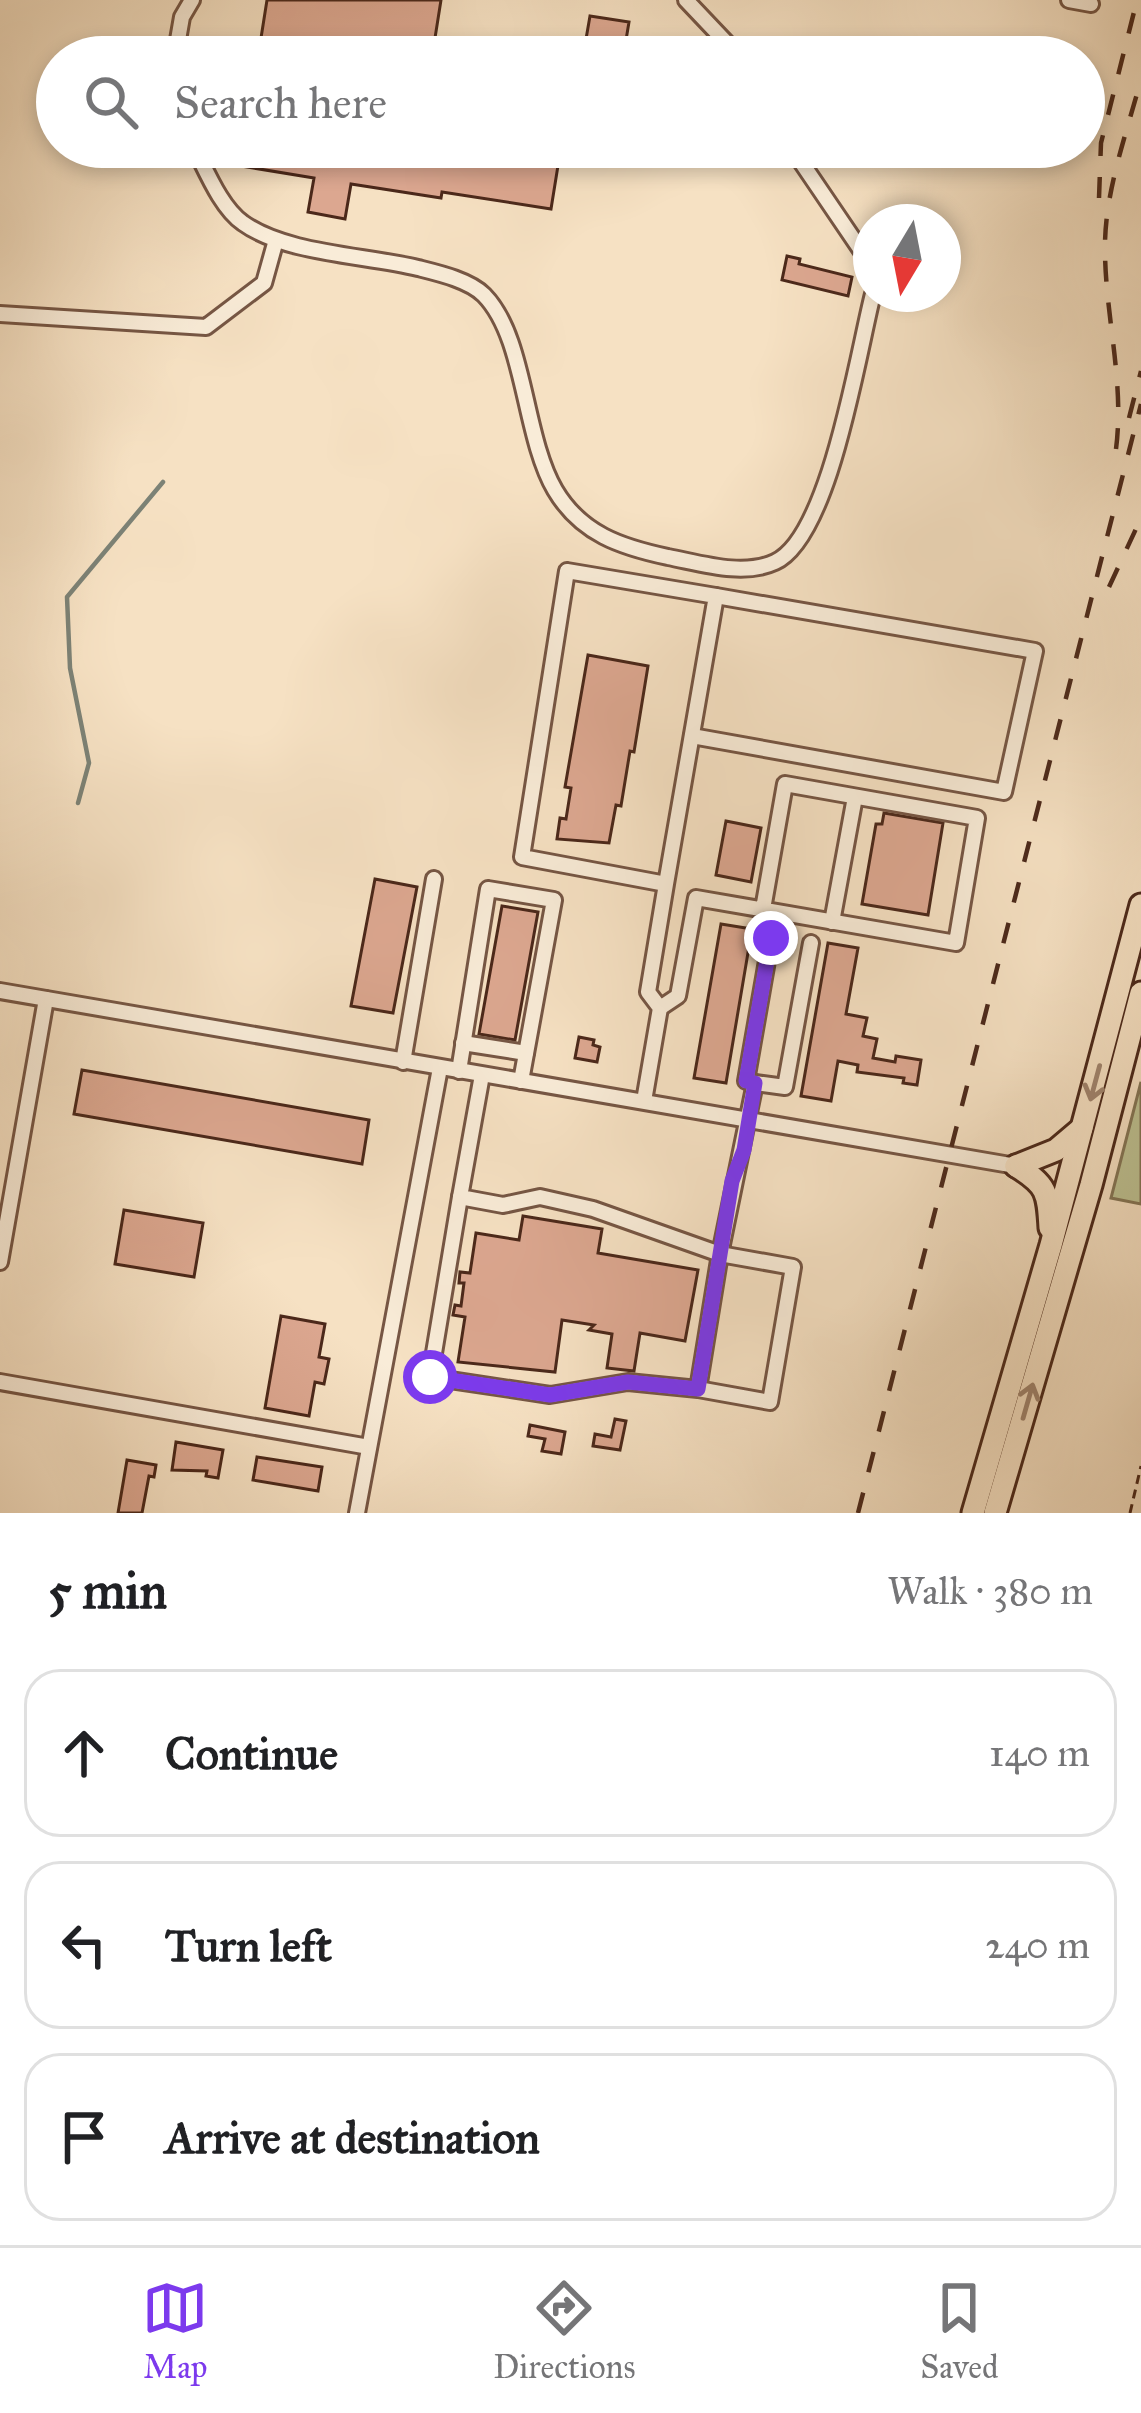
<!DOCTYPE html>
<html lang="en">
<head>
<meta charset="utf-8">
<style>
  body { margin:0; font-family:"IM FELL Great Primer",serif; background:#f6f6f6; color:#202124 }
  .compass { position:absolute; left:853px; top:204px; width:108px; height:108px; border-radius:50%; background:#fff; box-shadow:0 6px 18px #0003; rotate:190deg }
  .stop { position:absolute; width:36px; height:36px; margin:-27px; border:9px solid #7c3aed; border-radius:50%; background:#fff }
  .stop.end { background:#7c3aed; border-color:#fff; box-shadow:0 3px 12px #0008 }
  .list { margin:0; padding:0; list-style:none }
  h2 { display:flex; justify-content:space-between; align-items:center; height:156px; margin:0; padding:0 48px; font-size:51px }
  h2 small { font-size:39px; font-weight:400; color:#757577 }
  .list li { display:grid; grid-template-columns:78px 1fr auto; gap:36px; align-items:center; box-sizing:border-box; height:168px; margin:0 24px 24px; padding:0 24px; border:3px solid #e0e0e0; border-radius:36px }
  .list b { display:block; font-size:45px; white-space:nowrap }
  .list em { font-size:39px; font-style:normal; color:#757577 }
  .icon { flex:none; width:66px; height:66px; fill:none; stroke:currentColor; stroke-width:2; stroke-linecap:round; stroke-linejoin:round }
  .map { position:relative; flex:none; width:1141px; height:1513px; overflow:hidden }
  .search { position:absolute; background:#fff; box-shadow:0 6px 18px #0003; left:36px; right:36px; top:36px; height:132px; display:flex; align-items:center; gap:30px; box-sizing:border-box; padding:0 42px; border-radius:66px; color:#757577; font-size:45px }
  .sheet { height:732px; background:#fff }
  nav { display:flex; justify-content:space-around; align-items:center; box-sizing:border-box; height:168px; border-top:3px solid #e0e0e0; background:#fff; font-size:33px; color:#757577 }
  nav a { display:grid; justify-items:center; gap:6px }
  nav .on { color:#7c3aed }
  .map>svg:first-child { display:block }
  .green { fill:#bdc293; stroke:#847556; stroke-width:3 }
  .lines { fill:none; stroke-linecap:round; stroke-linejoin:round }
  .stream { stroke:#7c8276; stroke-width:4.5 }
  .building { fill:#dca790; stroke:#4b281a; stroke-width:3 }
  .minor-casing { stroke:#765644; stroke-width:20 }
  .highway-casing { stroke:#4b281a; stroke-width:27 }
  .path { stroke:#4b281a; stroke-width:3; stroke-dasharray:9 6; stroke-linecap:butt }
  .minor { stroke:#f9ecd8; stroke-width:14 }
  .highway { stroke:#f6e1c3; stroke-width:21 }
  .rail { stroke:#4b281a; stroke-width:4.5; stroke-dasharray:21 21; stroke-linecap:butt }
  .oneway { stroke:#a0846e }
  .route { stroke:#7c3aed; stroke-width:15 }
</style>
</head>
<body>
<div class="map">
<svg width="1141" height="1513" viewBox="0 0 1141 1513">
  <rect width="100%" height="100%" fill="#f6e1c3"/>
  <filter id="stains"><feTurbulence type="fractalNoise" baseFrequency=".00167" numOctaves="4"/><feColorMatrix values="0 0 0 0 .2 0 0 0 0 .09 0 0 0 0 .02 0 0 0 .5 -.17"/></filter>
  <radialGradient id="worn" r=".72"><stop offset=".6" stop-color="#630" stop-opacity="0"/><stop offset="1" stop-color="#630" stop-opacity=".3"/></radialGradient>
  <!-- green -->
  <path class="green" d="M1141 1082V1204L1111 1198Z"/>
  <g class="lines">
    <!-- stream -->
    <path class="stream" d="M78 803 89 763 70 668 67 597 163 482"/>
  </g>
  <!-- building -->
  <g class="building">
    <path d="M267 0H441L432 57H258Z"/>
    <path d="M590 16 629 22 625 46 586 39Z"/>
    <path d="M244 147H561L551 209 442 192 441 198 351 184 345 219 308 212 314 178 241 166Z"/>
    <path d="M787 256 800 259 799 264 852 277 848 296 782 280Z"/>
    <path d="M588 655 648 666 634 752 630 751 621 806 616 805 609 843 557 839 560 818 566 819 571 788 565 787Z"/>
    <path d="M884 813 943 823 928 915 862 904 876 824H882Z"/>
    <path d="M726 821 761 828 751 882 716 875Z"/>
    <path d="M375 879 417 887 393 1013 351 1006Z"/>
    <path d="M502 906 538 912 515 1040 479 1034Z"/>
    <path d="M721 924 752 929 726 1083 694 1078Z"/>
    <path d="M828 943 858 948 846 1014 867 1018 863 1036 877 1039 873 1058 895 1062 896 1056 921 1060 917 1085 903 1083 904 1078 857 1072 858 1065 838 1061 831 1101 801 1096Z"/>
    <path d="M579 1037 594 1040 593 1045 600 1047 597 1062 575 1058Z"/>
    <path d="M82 1070 369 1120 362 1164 74 1114Z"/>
    <path d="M124 1210 203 1223 194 1277 115 1264Z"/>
    <path d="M523 1216 602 1229 598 1253 698 1270 685 1341 640 1333 634 1371 607 1368 612 1334 589 1330 594 1325 562 1320 555 1372 458 1362 465 1317 453 1315 455 1305 461 1306 464 1283H459L460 1272 470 1273 476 1233 519 1240Z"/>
    <path d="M281 1316 325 1324 319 1357 329 1359 324 1384 315 1382 309 1416 265 1408Z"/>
    <path d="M615 1419 626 1421 620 1450 593 1446 595 1434 611 1437Z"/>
    <path d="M530 1425 565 1432 561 1454 542 1451 545 1439 528 1436Z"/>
    <path d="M176 1442 223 1450 218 1478 206 1476 207 1471 172 1470Z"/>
    <path d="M257 1457 322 1467 318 1491 253 1480Z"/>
    <path d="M127 1460 156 1465 154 1477 149 1476 142 1513H118Z"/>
  </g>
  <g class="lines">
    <!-- minor casing -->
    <g class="minor-casing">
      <g id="minor">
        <path d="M686 0 740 57"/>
        <path d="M1069 0 1091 4"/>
        <path d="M175 57 182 17 192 0"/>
        <path d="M194 147C206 170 221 208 243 223 286 254 365 255 418 268 438 273 469 280 484 295 526 338 523 435 555 490 581 534 621 547 668 557 700 563 743 577 775 562 830 537 858 352 873 294"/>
        <path d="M791 147 871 265"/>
        <path d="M0 314 206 327 264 283 276 240"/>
        <path d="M692 736 1004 792 1035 651 716 596"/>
        <path d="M832 922 855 797"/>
        <path d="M0 991 1016 1166"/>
        <path d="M660 1008 678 996 696 898 956 943 977 818 785 784 763 909"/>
        <path d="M463 1043 526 1053"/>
        <path d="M403 1062 434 879"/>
        <path d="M459 1071 488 889 554 900 521 1081"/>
        <path d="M482 1075 460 1197 503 1205 540 1197 593 1209 720 1254 755 1083 746 1081 771 938"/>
        <path d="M755 1083 785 1087 811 943"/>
        <path d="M644 1101 660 1008 648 992 666 884 522 857 567 571 716 596 666 884"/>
        <path d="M460 1197 430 1377 550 1395 628 1382 698 1389 720 1254 793 1267 770 1402 698 1389"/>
        <path d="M0 1262 46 999"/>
        <path d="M0 1382 369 1447"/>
        <path d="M357 1513 440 1068"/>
      </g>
    </g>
    <!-- highway casing -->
    <g class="highway-casing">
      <g id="highway">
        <path d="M1016 1166C1047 1185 1048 1192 1050 1228"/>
        <path d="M1016 1166 1056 1150 1082 1128"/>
        <path d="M973 1513 1051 1245 1141 905"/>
        <path d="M995 1513 1091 1185 1141 993"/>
      </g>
    </g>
    <!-- path -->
    <path class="path" d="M1130 1513 1141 1466"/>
    <!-- minor -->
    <use href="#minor" class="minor"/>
    <!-- highway -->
    <use href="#highway" class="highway"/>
    <!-- rail -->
    <g class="rail">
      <path d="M1099 198 1101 143 1137 0"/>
      <path d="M1129 418 1141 371"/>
      <path d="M1116 449C1125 379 1104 313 1105 243 1106 188 1127 132 1141 79"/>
      <path d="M1109 587 1141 518"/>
      <path d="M858 1513 1141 404"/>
    </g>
  </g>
  <!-- one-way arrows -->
  <defs><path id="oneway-shaft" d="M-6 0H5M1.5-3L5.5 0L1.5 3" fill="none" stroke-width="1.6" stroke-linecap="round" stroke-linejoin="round" transform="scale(3)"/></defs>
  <g class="oneway">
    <use href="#oneway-shaft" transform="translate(1095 1083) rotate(105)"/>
    <use href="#oneway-shaft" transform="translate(1028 1401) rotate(-74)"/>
  </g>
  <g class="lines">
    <!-- route -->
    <path class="route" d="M430 1377 550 1395 628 1382 698 1389 732 1181 744 1150 755 1083 746 1081 771 938"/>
  </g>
  <rect width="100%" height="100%" filter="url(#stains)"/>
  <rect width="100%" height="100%" fill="url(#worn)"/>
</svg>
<svg class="compass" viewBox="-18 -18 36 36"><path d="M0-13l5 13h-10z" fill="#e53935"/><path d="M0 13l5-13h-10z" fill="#757577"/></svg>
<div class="stop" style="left:430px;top:1377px"></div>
<div class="stop end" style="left:771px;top:938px"></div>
<div class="search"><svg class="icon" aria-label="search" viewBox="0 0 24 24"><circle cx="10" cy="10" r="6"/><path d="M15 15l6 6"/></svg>Search here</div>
</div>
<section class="sheet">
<h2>5 min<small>Walk · 380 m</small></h2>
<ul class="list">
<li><svg class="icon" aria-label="ahead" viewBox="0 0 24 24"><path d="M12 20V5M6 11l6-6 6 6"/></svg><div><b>Continue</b></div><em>140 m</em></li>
<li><svg class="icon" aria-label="left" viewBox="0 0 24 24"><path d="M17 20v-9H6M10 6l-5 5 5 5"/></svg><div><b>Turn left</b></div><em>240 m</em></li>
<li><svg class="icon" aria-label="arrive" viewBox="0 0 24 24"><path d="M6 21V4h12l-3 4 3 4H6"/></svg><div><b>Arrive at destination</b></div></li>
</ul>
</section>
<nav>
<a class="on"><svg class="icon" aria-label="map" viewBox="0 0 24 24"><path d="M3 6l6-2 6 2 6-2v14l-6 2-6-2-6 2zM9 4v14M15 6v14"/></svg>Map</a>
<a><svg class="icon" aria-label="directions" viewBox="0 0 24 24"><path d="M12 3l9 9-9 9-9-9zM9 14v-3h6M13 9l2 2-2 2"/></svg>Directions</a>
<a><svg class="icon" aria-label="saved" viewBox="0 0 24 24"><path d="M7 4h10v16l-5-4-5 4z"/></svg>Saved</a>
</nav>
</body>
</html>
